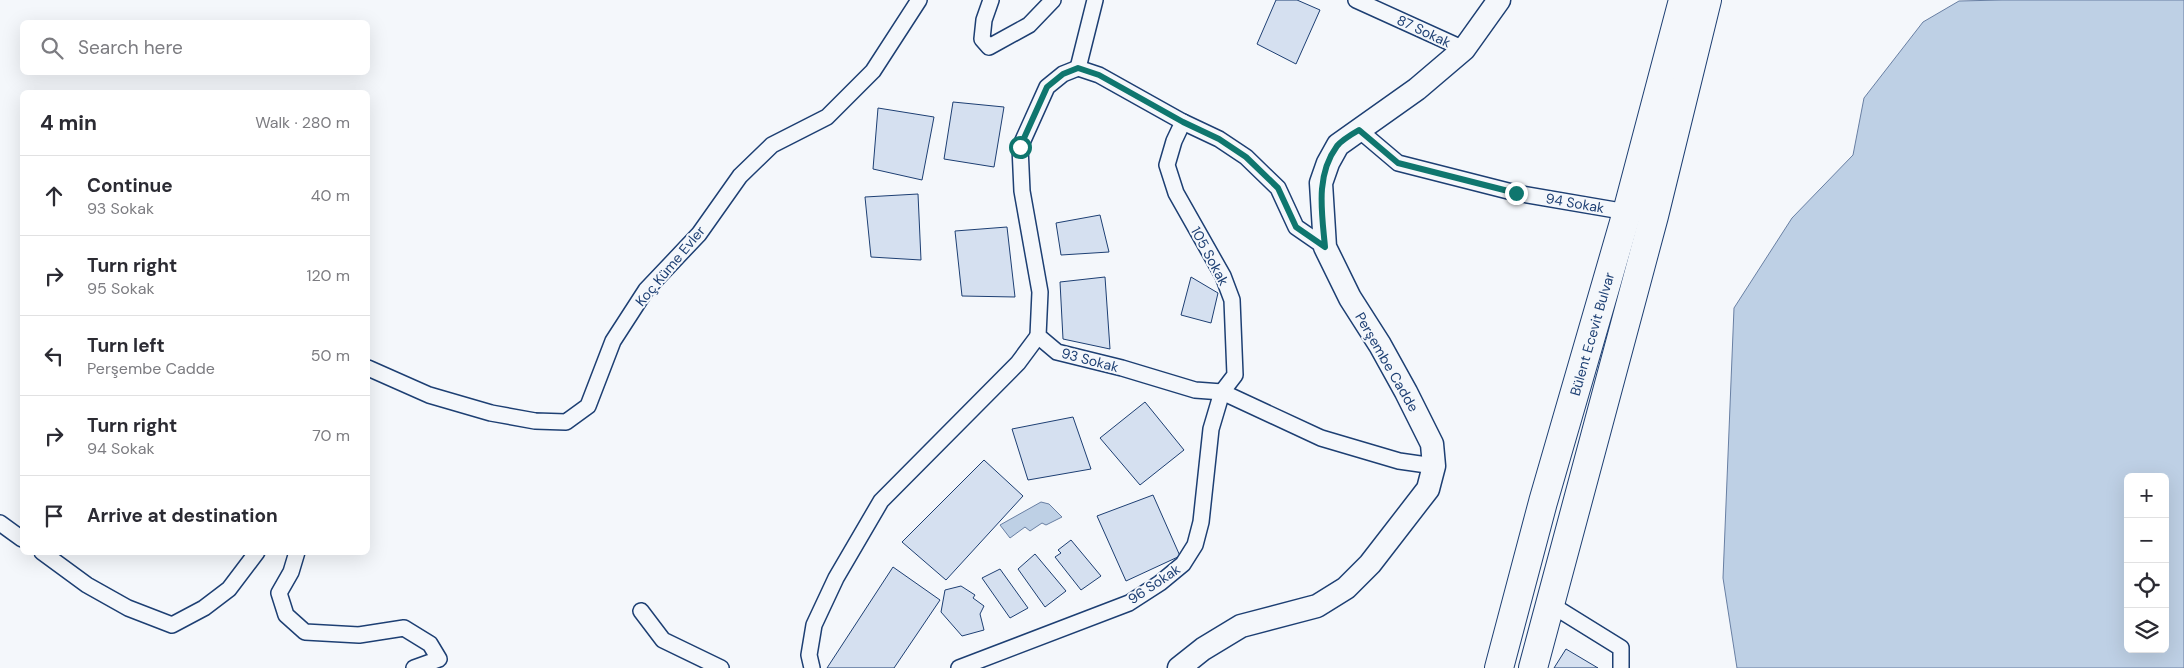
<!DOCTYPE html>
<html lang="en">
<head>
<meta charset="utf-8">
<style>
  body { margin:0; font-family:"DM Sans",sans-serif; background:#f2f2f3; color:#2b2b33 }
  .controls { position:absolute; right:15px; bottom:15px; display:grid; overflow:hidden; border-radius:8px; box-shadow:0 5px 20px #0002 }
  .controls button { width:45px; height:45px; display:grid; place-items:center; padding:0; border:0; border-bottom:1px solid #e1e1e2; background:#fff; color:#2b2b33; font:25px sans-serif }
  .stop { position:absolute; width:15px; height:15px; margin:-11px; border:4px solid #0f766e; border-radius:50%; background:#fff }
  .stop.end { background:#0f766e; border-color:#fff; box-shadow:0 1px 5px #0008 }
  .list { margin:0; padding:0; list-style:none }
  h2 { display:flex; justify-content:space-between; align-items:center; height:65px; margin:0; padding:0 20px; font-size:21px }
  h2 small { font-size:16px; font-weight:400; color:#7c7c81 }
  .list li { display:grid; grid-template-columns:32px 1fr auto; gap:15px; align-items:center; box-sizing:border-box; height:80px; padding:0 20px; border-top:1px solid #e1e1e2 }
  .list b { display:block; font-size:19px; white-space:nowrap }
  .list p { margin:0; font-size:16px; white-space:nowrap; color:#7c7c81 }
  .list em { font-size:16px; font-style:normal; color:#7c7c81 }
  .icon { flex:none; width:28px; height:28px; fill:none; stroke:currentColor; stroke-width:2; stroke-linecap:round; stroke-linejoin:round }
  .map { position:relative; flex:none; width:2184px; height:668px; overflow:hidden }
  .search { position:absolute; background:#fff; box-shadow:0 5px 20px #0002; left:20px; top:20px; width:350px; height:55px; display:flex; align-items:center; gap:12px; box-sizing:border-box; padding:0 18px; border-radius:8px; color:#7c7c81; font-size:19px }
  .panel { position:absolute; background:#fff; box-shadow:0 5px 20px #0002; left:20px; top:90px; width:350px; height:465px; border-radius:8px }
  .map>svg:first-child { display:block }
  .water { fill:#bed0e5; stroke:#687fa3; fill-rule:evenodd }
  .building { fill:#d5e0f0; stroke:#1d3f73 }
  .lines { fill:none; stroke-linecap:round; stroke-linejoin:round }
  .street-casing { stroke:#1d3f73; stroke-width:18 }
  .secondary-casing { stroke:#1d3f73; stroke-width:25 }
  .highway-casing { stroke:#1d3f73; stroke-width:30 }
  .street { stroke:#f4f7fb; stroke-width:15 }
  .secondary { stroke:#f4f7fb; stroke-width:22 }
  .highway { stroke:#f4f7fb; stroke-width:28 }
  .route { stroke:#0f766e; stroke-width:6 }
  .labels { text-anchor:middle; stroke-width:4; stroke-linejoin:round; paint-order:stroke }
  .street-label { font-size:14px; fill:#1d3f73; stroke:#f4f7fb }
</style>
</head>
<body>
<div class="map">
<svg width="2184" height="668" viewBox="0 0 2184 668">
  <rect width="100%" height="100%" fill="#f4f7fb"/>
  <!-- water -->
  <g class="water">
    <path d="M2002 0H2184V668H1737L1723 578 1734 308 1792 218 1853 155 1864 98 1923 22 1959 1ZM2128 477H2165V649H2128Z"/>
    <path d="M1041 502 1049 504 1062 517 1046 525 1042 523 1030 531 1025 527 1010 538 1000 525Z"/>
  </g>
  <!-- building -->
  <g class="building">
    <path d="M1276 0H1297L1320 10 1296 64 1257 44Z"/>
    <path d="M953 102 1004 107 994 167 944 159Z"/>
    <path d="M878 108 934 117 922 180 873 169Z"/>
    <path d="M918 194 921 260 871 257 865 197Z"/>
    <path d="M1100 215 1109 252 1061 255 1056 223Z"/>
    <path d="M1007 227 1015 297 962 296 955 231Z"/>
    <path d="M1105 277 1110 349 1063 339 1060 282Z"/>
    <path d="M1191 277 1218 293 1211 323 1181 315Z"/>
    <path d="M1145 402 1184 450 1140 485 1100 438Z"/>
    <path d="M1073 417 1091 469 1028 480 1012 429Z"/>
    <path d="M984 460 1023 496 946 580 902 542Z"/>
    <path d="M1153 495 1180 556 1126 581 1097 516Z"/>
    <path d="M1071 540 1101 576 1081 590 1055 557 1061 553 1058 550Z"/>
    <path d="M1035 554 1066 591 1045 607 1018 569Z"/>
    <path d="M893 567 940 600 894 668H827Z"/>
    <path d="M1000 569 1028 608 1010 618 982 578Z"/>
    <path d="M961 586 975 595 973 598 984 606 980 614 984 630 962 636 941 612 945 590Z"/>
    <path d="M1566 649 1598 668H1554Z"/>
  </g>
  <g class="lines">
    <!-- street casing -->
    <g class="street-casing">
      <g id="street">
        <path d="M991 0 984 20 982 39 989 47 1029 25 1053 0"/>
        <path d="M1356 0 1464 49"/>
        <path d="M1078 68 1063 74 1047 87 1020 147 1022 191 1040 292 1038 336 1057 352 1122 368 1195 390 1222 392 1321 438 1399 461 1434 466"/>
        <path d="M1078 68 1099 75 1183 122 1219 139 1246 157 1278 188 1296 227 1325 247"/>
        <path d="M1078 68 1095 0"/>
        <path d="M1359 130 1398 163 1516 193 1627 212"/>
        <path d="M368 368 429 395 491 413 535 421 566 422 588 406 613 341 646 290 699 234 740 176 772 145 827 117 873 71 919 0"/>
        <path d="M0 523 22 539"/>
        <path d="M42 552 87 585 128 608 172 625 204 608 229 589 257 552"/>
        <path d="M297 552 291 572 279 593 286 615 305 632 359 635 404 628 430 644 439 659 414 668"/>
        <path d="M1550 604 1621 648V668"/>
        <path d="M641 611 663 640 721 668"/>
        <path d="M812 668 809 655 814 625 836 578 881 501 1018 363 1038 336"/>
        <path d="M959 668 1129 603 1160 583 1183 564 1195 545 1201 522 1211 429 1222 392 1235 375 1232 300 1223 276 1176 193 1167 165 1174 141 1183 122"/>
      </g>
    </g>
    <!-- secondary casing -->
    <g class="secondary-casing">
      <path id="secondary" d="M1179 668 1203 649 1241 626 1317 606 1346 588 1370 564 1428 489 1434 466 1432 444 1406 392 1380 345 1350 298 1325 247 1321 183 1328 163 1338 145 1417 89 1464 49 1499 0"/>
    </g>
    <!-- highway casing -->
    <g class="highway-casing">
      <g id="highway">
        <path d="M1499 668 1543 502 1627 212 1683 0"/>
        <path d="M1533 668 1654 216 1707 0"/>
      </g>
    </g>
    <!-- street -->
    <use href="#street" class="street"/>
    <!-- secondary -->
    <use href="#secondary" class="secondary"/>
    <!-- highway -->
    <use href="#highway" class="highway"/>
  </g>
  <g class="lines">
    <!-- route -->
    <path class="route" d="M1020 147 1047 87 1063 74 1078 68 1099 75 1183 122 1219 139 1246 157 1278 188 1296 227 1325 247C1322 213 1315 176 1337 146 1342 140 1352 134 1359 130L1398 163 1516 193"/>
  </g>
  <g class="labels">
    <!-- street labels -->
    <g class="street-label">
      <text transform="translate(1424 31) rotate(25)" y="5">87 Sokak</text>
      <text transform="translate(1575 203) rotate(10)" y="5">94 Sokak</text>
      <text transform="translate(1210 256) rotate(62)" y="5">105 Sokak</text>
      <text transform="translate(670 266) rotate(-50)" y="5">Koç Küme Evler</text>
      <text transform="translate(1592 334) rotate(-74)" y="5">Bülent Ecevit Bulvar</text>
      <text transform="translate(1090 360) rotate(15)" y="5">93 Sokak</text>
      <text transform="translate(1387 362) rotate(60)" y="5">Perşembe Cadde</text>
      <text transform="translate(1154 584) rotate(-34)" y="5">96 Sokak</text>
    </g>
  </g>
</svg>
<div class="controls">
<button>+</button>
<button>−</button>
<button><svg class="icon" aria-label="locate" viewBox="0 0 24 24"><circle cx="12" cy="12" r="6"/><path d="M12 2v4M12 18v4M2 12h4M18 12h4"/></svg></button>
<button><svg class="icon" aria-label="layers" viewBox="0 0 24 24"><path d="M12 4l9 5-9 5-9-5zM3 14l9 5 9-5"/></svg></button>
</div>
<div class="stop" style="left:1020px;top:147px"></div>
<div class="stop end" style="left:1516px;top:193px"></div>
<div class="search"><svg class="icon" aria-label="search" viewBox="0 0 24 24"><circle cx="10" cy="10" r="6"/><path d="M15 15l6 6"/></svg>Search here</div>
<section class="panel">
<h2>4 min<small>Walk · 280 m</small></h2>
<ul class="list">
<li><svg class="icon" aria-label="ahead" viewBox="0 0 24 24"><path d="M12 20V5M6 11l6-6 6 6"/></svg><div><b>Continue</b><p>93 Sokak</p></div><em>40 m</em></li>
<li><svg class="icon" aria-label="right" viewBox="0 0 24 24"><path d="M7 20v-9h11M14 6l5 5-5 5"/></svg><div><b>Turn right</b><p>95 Sokak</p></div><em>120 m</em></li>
<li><svg class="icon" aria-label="left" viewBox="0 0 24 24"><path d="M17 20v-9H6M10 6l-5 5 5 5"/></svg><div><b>Turn left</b><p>Perşembe Cadde</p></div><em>50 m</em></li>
<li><svg class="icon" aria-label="right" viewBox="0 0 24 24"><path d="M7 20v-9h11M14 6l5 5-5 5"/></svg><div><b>Turn right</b><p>94 Sokak</p></div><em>70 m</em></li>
<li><svg class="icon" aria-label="arrive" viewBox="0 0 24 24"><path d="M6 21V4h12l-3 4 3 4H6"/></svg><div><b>Arrive at destination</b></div></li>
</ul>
</section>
</div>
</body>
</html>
